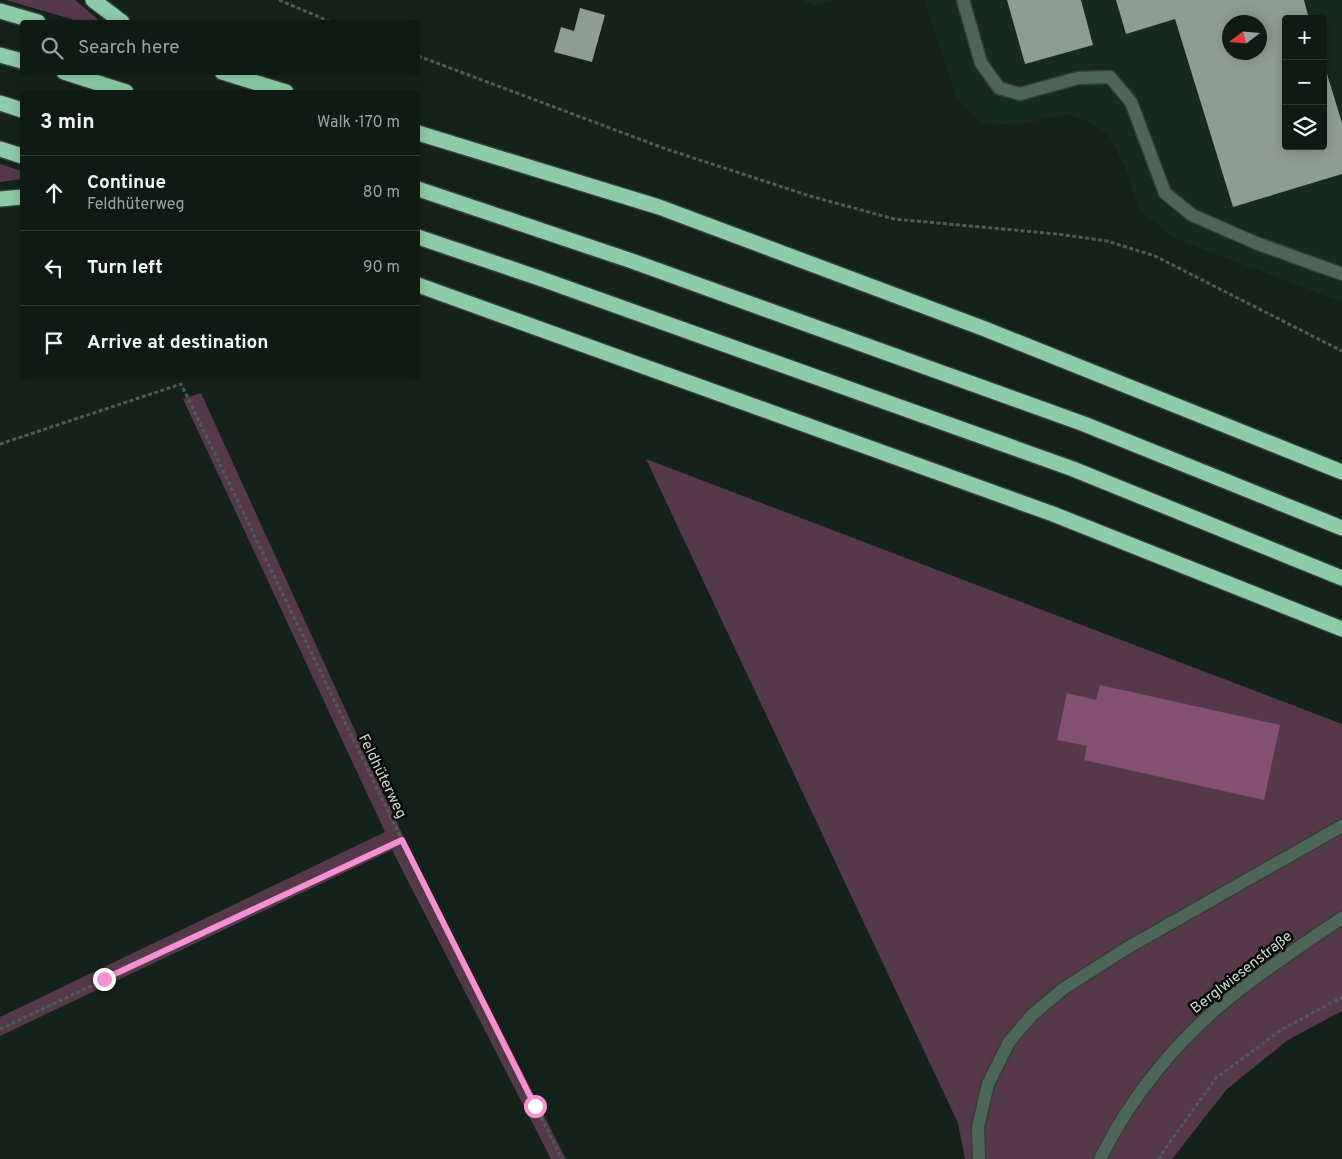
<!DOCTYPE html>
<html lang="en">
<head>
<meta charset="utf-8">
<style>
  body { margin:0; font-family:Overpass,sans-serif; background:#1e2722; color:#f1f3f6 }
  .controls { position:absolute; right:15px; top:15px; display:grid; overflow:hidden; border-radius:5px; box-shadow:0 2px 12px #0003 }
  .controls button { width:45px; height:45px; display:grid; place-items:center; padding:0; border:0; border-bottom:1px solid #303834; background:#101a14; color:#f1f3f6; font:25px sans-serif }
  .compass { position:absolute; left:1222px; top:15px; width:45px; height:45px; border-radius:50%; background:#101a14; box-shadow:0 2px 12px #0003; rotate:254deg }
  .stop { position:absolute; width:15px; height:15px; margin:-11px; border:4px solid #f591d2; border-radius:50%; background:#fff }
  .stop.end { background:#f591d2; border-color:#fff; box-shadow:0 1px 5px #0008 }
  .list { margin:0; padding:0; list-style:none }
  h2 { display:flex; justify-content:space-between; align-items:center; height:65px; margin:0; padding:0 20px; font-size:21px }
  h2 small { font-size:16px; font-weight:400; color:#9ca1a0 }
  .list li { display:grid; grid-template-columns:32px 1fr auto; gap:15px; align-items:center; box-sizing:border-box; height:75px; padding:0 20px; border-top:1px solid #303834 }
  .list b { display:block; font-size:19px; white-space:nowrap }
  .list p { margin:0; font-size:16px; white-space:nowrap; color:#9ca1a0 }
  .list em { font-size:16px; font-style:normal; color:#9ca1a0 }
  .icon { flex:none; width:28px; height:28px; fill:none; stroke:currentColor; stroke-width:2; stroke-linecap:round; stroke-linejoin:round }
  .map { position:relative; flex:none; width:1342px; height:1159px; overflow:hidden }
  .search { position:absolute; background:#101a14; box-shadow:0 2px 12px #0003; left:20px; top:20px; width:400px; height:55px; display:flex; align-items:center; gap:12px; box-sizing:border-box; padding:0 18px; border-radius:5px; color:#9ca1a0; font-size:19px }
  .panel { position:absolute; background:#101a14; box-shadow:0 2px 12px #0003; left:20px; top:90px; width:400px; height:290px; border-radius:5px }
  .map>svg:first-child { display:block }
  .built { fill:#172a1f; fill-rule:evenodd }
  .green { fill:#56384b }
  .water { fill:#845172 }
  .building { fill:#8e9d94; fill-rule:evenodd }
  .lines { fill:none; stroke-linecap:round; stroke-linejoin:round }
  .minor-casing { stroke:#333f38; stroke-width:15 }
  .highway-casing { stroke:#333f38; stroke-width:18 }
  .path { stroke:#505b55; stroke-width:3; stroke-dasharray:4 2.5; stroke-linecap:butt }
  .minor { stroke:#4e6658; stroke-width:12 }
  .highway { stroke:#8ecca9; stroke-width:15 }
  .route { stroke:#f591d2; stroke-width:6 }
  .labels { text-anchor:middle; stroke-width:5; stroke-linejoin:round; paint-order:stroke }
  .street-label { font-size:15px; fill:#ced6d1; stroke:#050a07 }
</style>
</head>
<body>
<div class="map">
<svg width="1342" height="1159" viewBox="0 0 1342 1159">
  <rect width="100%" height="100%" fill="#15221b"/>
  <!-- built -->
  <g class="built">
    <path d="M801 0H833L815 6Z"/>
    <path d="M924 0H1342V302L1173 238 1140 210 1126 169 1110 137 1093 124 1067 114 1018 125 982 123 957 100ZM1286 19H1323V146H1286ZM1230 22H1260V52H1230Z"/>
  </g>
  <!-- green -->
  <g class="green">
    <path d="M6 0H75L101 22H81Z"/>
    <path d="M0 164 22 171V179L0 182Z"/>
    <path d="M201 393 404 838 566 1159H551L392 850 0 1036V1017L385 832 183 399Z"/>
    <path d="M646 459 1342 724V1011L1288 1040 1227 1089 1172 1159H965L958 1123Z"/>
  </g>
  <!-- water -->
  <path class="water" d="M1100 685 1280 725 1264 800 1084 760 1087 746 1057 740 1067 693 1096 700Z"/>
  <!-- building -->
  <g class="building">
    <path d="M1007 0H1081L1093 45 1025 64Z"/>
    <path d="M1116 0H1304L1309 19H1286V146H1323L1324 64 1342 123V174L1233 207 1175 19 1126 34ZM1230 22H1260V52H1230Z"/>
    <path d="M580 8 605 15 592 62 554 52 561 27 574 31Z"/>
  </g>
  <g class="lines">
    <!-- minor casing -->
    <g class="minor-casing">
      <g id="minor">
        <path d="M963 0 981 63 999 88 1020 94 1078 78 1110 77 1131 102 1165 193 1192 215 1256 243 1342 274"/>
        <path d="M979 1159 978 1127 988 1084 1009 1042 1032 1015 1063 989 1127 948 1342 826"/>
        <path d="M1100 1159C1131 1096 1178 1039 1233 995 1268 967 1305 943 1342 918"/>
      </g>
    </g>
    <!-- highway casing -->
    <g class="highway-casing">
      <g id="highway">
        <path d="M93 0 122 22"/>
        <path d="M0 11 38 22"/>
        <path d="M0 55 22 61"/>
        <path d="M64 72 126 92"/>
        <path d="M222 72 286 92"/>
        <path d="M0 103 22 110"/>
        <path d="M418 133 659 207 985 329 1342 472"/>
        <path d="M0 149 22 156"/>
        <path d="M418 189 629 260 1084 424 1342 528"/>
        <path d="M0 199 22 197"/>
        <path d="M418 237 536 277 1073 469 1342 578"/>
        <path d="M418 285 1053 514 1342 629"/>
      </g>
    </g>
    <!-- path -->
    <g class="path">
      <path d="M279 0 331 22"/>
      <path d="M418 56 666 149 810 196 894 219 1057 234 1107 241 1155 256 1342 351"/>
      <path d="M0 444 181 384 402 840 562 1159"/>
      <path d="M0 1029 402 840"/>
      <path d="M1158 1159 1216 1078 1281 1030 1342 997"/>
    </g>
    <!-- minor -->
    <use href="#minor" class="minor"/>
    <!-- highway -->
    <use href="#highway" class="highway"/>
  </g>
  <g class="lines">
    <!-- route -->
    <path class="route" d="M104 979 402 840 535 1106"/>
  </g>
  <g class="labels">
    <!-- street labels -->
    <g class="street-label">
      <text transform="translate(383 776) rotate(64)" y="5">Feldhüterweg</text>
      <text transform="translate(1241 972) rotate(-38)" y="5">Berglwiesenstraße</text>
    </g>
  </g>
</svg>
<div class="controls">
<button>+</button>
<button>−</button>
<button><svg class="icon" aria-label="layers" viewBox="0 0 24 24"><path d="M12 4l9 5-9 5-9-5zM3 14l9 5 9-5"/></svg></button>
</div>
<svg class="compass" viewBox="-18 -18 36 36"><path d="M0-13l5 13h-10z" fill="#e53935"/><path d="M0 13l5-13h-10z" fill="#9ca1a0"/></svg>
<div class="stop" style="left:535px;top:1106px"></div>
<div class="stop end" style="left:104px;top:979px"></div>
<div class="search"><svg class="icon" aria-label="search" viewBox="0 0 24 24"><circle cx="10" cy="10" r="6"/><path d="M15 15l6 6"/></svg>Search here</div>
<section class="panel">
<h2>3 min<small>Walk · 170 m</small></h2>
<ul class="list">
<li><svg class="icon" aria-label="ahead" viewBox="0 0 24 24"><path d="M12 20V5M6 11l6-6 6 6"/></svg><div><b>Continue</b><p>Feldhüterweg</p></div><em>80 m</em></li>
<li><svg class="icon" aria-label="left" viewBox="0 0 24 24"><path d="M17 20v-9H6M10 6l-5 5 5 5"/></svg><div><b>Turn left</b></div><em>90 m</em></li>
<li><svg class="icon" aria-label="arrive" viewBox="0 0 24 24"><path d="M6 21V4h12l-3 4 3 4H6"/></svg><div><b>Arrive at destination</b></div></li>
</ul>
</section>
</div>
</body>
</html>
